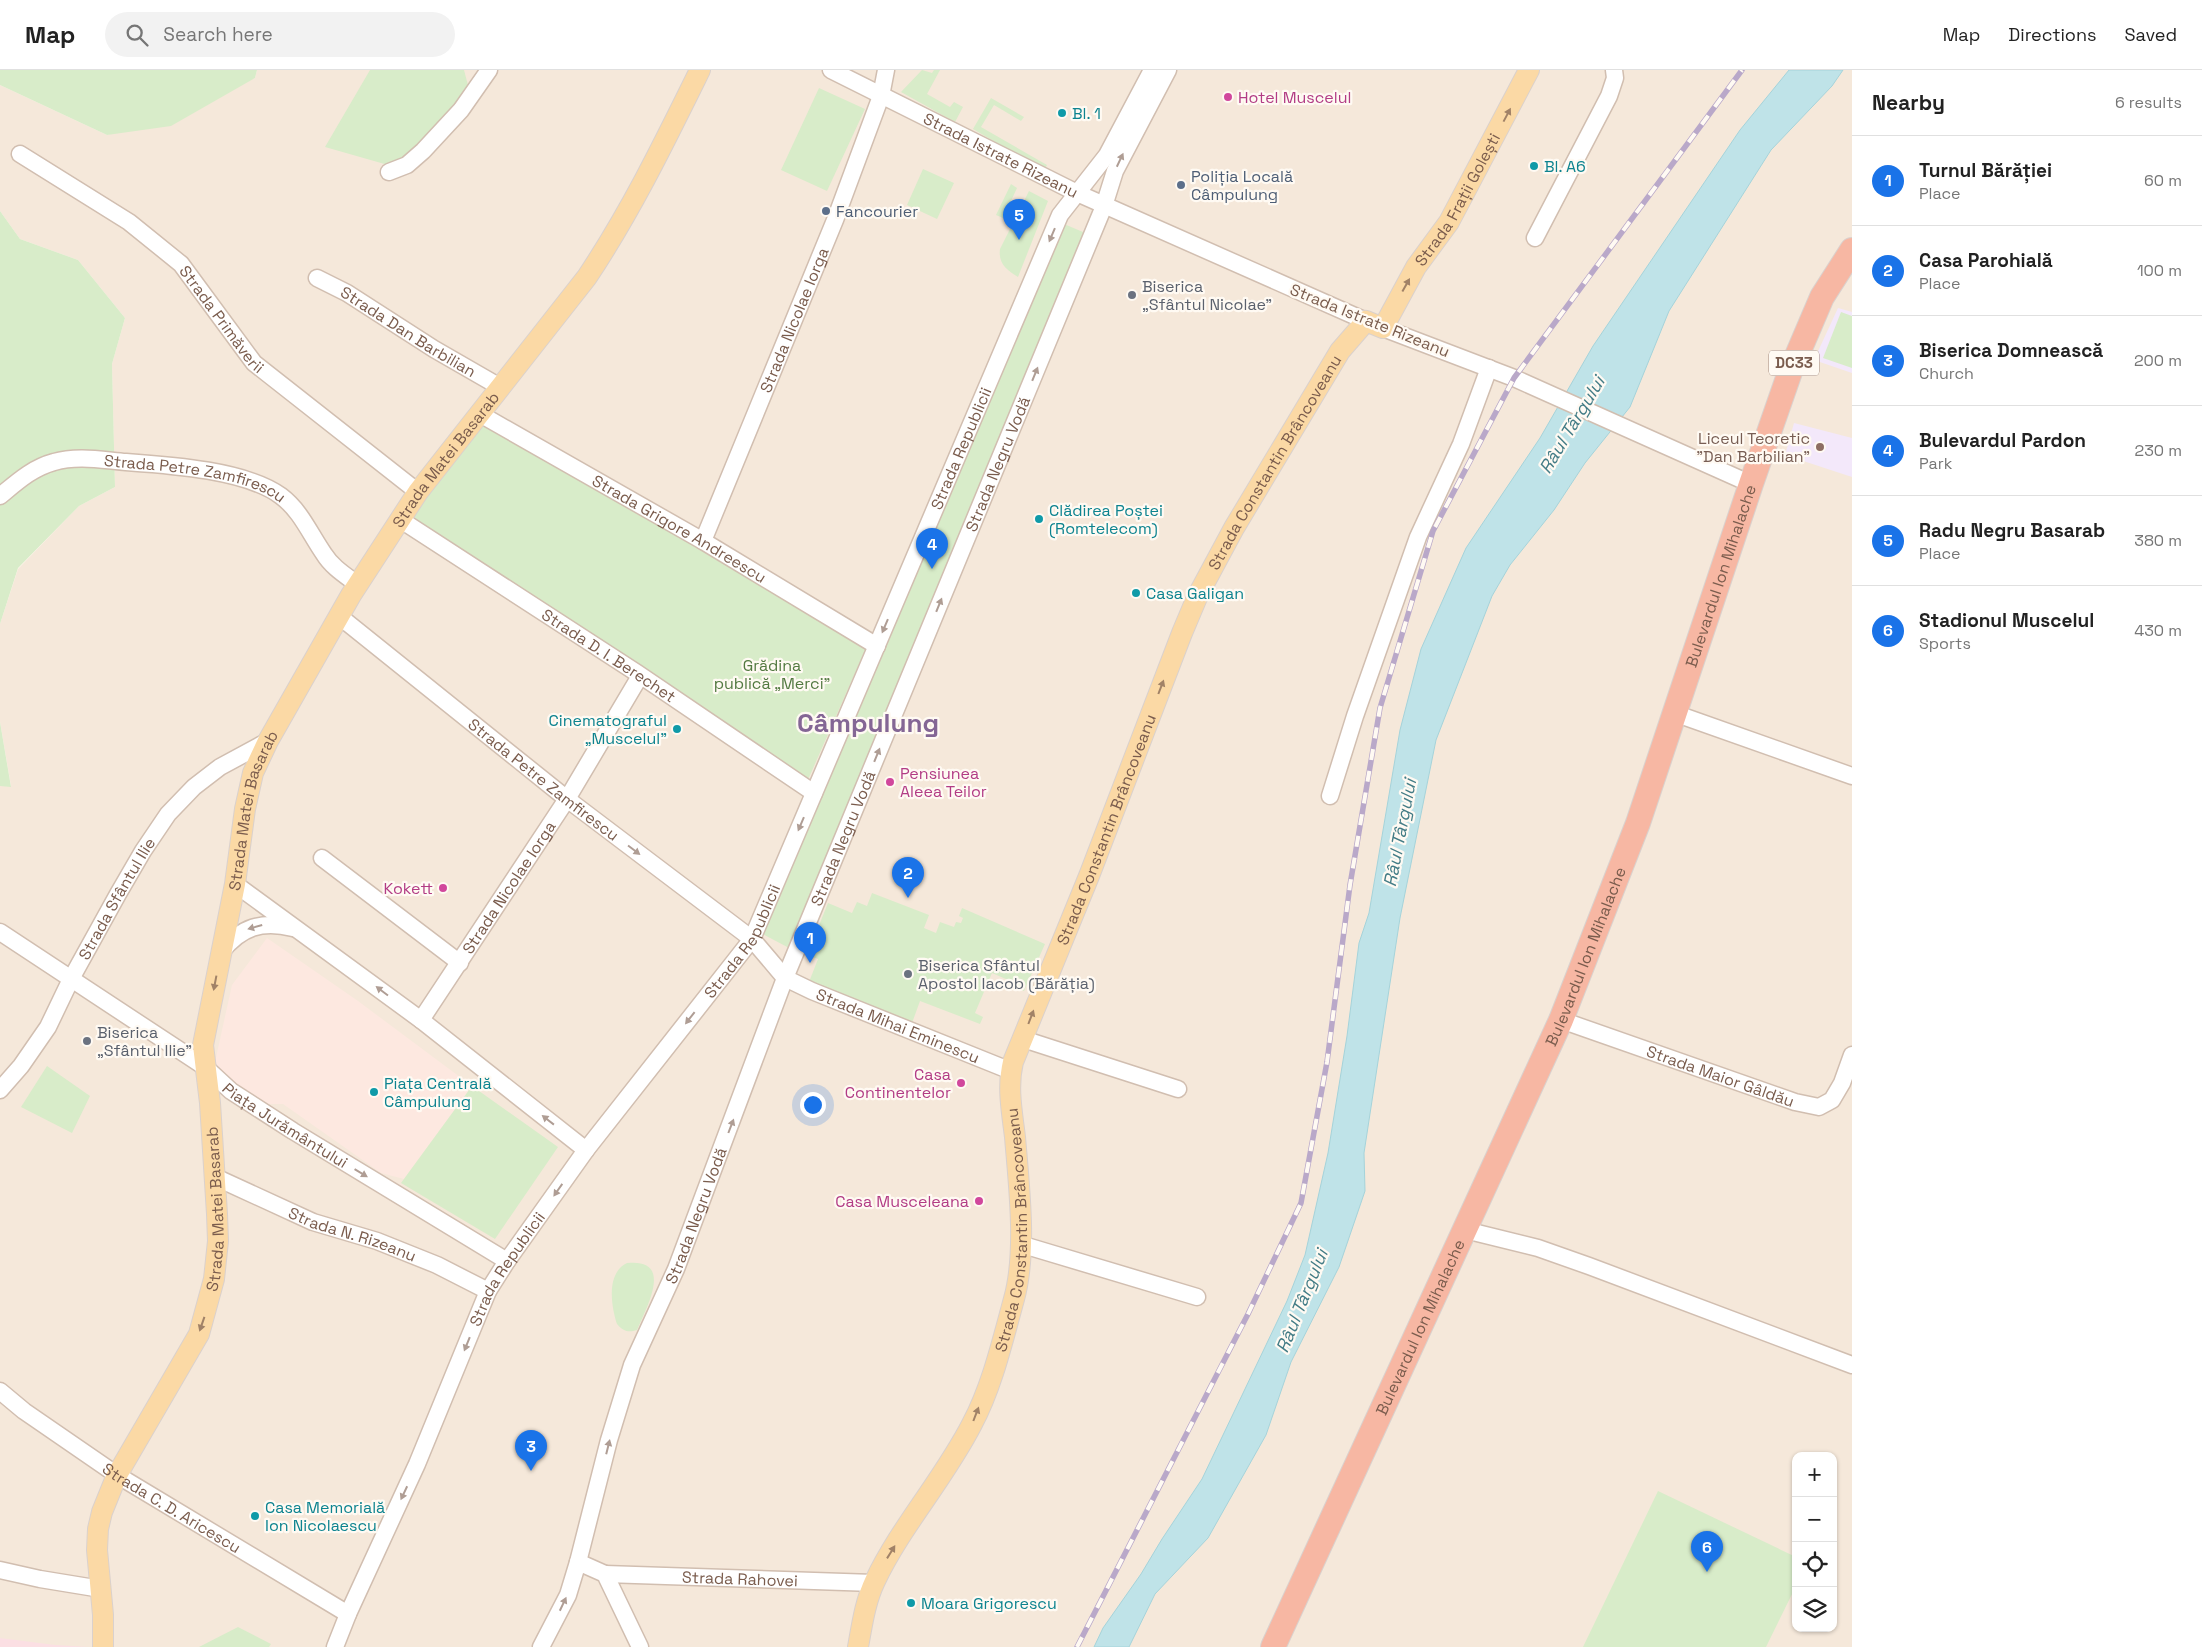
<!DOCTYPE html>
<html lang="en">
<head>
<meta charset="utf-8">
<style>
  body { margin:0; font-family:"Space Grotesk",sans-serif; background:#f2f2f2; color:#222 }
  .controls { position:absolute; right:15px; bottom:15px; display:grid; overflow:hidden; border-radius:10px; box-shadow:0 1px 4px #0004 }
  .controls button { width:45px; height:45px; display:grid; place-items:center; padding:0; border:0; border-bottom:1px solid #e0e0e0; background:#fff; color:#222; font:25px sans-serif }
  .you { position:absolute; left:812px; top:1034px; width:18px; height:18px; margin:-12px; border:4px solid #fff; border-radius:50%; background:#1a73e8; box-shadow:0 0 0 8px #1a73e833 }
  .badge { display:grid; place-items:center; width:32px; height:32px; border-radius:50%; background:#1a73e8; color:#fff; font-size:16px; font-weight:700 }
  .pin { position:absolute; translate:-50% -41px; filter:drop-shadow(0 1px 2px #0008) }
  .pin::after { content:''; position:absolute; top:26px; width:18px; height:15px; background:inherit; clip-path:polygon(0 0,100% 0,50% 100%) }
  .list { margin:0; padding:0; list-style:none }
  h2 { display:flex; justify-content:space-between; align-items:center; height:65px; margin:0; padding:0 20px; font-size:21px }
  h2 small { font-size:16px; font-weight:400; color:#767676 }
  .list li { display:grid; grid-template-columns:32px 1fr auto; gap:15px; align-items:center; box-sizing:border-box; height:90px; padding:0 20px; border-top:1px solid #e0e0e0 }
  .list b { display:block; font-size:19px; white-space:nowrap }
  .list p { margin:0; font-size:16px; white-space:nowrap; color:#767676 }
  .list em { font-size:16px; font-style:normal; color:#767676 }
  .icon { flex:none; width:28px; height:28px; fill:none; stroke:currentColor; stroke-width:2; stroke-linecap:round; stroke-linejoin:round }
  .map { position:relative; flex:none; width:1852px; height:1577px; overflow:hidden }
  header { display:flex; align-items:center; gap:30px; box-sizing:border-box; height:70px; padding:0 25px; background:#fff; border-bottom:1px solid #e0e0e0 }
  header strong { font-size:24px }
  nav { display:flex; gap:28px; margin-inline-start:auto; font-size:18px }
  .search { width:350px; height:45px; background:#f2f2f2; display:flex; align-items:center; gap:12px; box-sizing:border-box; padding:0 18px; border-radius:28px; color:#767676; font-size:19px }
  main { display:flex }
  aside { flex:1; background:#fff }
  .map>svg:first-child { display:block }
  .residential { fill:#f5e8da; fill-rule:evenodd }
  .commercial { fill:#fde8e0 }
  .education { fill:#f3e8fa }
  .medical { fill:#fbdfe3 }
  .green { fill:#d8ecc9 }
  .water { fill:#bfe3e8; stroke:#a5d3da }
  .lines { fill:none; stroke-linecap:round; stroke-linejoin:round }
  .minor-casing { stroke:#d1beb0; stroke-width:19 }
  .major-casing { stroke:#dad1cd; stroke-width:22 }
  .highway-casing { stroke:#dad1cd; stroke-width:26 }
  .minor { stroke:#fff; stroke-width:16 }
  .major { stroke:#fbd9a5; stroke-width:20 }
  .highway { stroke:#f7b7a3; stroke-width:24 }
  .rail-casing { stroke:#b9a8c9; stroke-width:5.5 }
  .rail { stroke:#fffaf3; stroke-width:4; stroke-dasharray:11; stroke-linecap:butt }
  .oneway { fill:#a18267 }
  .oneway2 { fill:#af9d94 }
  .hotel-dot { fill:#d1479c; stroke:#fffaf3; stroke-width:2 }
  .culture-dot { fill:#0f9aa8; stroke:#fffaf3; stroke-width:2 }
  .service-dot { fill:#5c6f8a; stroke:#fffaf3; stroke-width:2 }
  .worship-dot { fill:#6b7280; stroke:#fffaf3; stroke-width:2 }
  .education-dot { fill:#8d6e63; stroke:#fffaf3; stroke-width:2 }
  .labels { text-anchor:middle; stroke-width:4.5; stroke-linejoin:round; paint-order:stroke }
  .shield { fill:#fffaf3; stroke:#a28b7f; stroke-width:1 }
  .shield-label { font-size:15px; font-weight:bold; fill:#7a5c4d }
  .hotel-label { font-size:16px; fill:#b23c85; stroke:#fffaf3; text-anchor:end }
  .culture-label { font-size:16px; fill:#0d838f; stroke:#fffaf3; text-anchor:start }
  .street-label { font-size:16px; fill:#7a5c4d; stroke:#fffaf3 }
  .service-label { font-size:16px; fill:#4e5e75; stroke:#fffaf3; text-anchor:start }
  .worship-label { font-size:16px; fill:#5b616d; stroke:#fffaf3; text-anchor:start }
  .education-label { font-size:16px; fill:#785e54; stroke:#fffaf3; text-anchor:end }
  .park-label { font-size:16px; fill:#537a41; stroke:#fffaf3 }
  .water-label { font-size:18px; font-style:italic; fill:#437c86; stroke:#fffaf3 }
  .town-label { font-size:26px; font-weight:bold; fill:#846695; stroke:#fffaf3 }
</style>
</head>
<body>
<header>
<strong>Map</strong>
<div class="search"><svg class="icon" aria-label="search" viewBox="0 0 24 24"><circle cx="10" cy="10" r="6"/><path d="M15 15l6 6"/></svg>Search here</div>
<nav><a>Map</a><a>Directions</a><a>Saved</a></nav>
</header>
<main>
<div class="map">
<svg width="1852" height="1577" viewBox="0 0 1852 1577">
  <rect width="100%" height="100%" fill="#fdf6ec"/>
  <!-- residential -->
  <path class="residential" d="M257 0H1852V1577H0V716H11L0 652V554L18 499 79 436 115 417 112 294 125 248 78 190 20 169 0 141V15L107 65 255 8ZM1796 1386H1833V1558H1796Z"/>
  <!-- commercial -->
  <path class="commercial" d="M267 868 358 931 472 1016 404 1109 381 1103 283 1034H265L220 1002 215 992 232 915Z"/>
  <!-- education -->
  <g class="education">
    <path d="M1838 238 1852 242V303L1814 290Z"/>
    <path d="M1794 353 1852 368V407L1785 385Z"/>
  </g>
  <!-- medical -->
  <path class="medical" d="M0 1568 55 1575 88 1577H0Z"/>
  <!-- green -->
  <g class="green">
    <path d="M0 0H257L255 8 171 56 107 65 0 15Z"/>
    <path d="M370 0H464L469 19 408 87 388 95 325 77Z"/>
    <path d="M922 0 932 3 934 0H940L927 24 950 37 954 32 963 37 955 52 901 22Z"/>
    <path d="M819 18 865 39 827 121 781 100Z"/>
    <path d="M991 28 1024 47 1021 51 994 35 981 57 1047 95 1044 101 973 59Z"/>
    <path d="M923 99 954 113 937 149 907 135Z"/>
    <path d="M1011 114 1017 118 1003 148 996 145Z"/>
    <path d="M1029 121 1048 131 1018 207C1007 200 998 194 1000 179Z"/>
    <path d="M0 141 20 169 78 190 125 248 112 294 115 417 79 436 18 498 0 554Z"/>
    <path d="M1057 151 1090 165 793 880 757 861Z"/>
    <path d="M1841 242 1852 246V298L1823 288Z"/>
    <path d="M482 351 867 576 807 712 408 450Z"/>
    <path d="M0 652 11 717 0 716Z"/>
    <path d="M872 823 929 845 924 858 936 863 940 852 954 857 956 852 961 853 963 848 959 846 962 838 1045 874 1024 921 1014 917 1015 913 992 903 975 943 983 947 980 954 920 931 912 953 809 912 818 889 807 885 828 833 852 843 857 832 867 836Z"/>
    <path d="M47 996 90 1026 72 1063 21 1037Z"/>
    <path d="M472 1016 558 1077 495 1169 401 1113Z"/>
    <path d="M627 1193C675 1188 646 1238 637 1260 628 1263 623 1261 617 1254 611 1236 606 1203 627 1193Z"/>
    <path d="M1658 1421 1796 1487V1516L1766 1577H1583Z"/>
    <path d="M238 1557 271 1574 269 1577H199Z"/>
  </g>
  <!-- water -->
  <path class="water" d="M1789 0H1843L1832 16 1771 80 1669 241 1630 337 1585 393 1554 440 1510 495 1492 526 1436 670 1400 848 1364 1083 1365 1121 1339 1197 1291 1292 1266 1365 1208 1468 1155 1524 1129 1577H1094L1103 1558 1141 1504 1162 1469 1202 1409 1287 1231 1305 1185 1328 1083 1347 966 1359 873 1369 843 1400 660 1421 579 1466 478 1540 368 1593 276 1740 60Z"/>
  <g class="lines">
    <!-- minor casing -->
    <g class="minor-casing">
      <g id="minor">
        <path id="s1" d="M831 0 1077 123 1366 251"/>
        <path id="s2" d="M20 84 129 152 181 194 254 293 418 422"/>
        <path d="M389 102 407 95 423 81 461 40 489 0"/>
        <path d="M1535 168 1609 26 1615 8 1614 0"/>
        <path id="s3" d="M317 208 347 223 434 279 500 317"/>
        <path d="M1383 258 1514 308 1751 414"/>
        <path id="s4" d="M480 344 703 471 877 576"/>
        <path id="s5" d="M0 426C17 412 32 398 54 392 77 385 102 390 126 392 168 395 246 400 281 426 301 441 310 464 324 484 332 497 345 505 357 514"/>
        <path id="s6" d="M401 450 637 603 814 723"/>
        <path id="s7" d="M703 471 835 150 881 26 886 0"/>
        <path id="s8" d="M339 546 567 729 752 869 785 908 812 921 1011 1001"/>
        <path d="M1674 643 1852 706"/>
        <path d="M1330 726 1355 646 1418 467 1461 374 1489 298"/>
        <path d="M322 788 460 893"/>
        <path d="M235 814 421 950 586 1080"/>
        <path id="s9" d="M0 862 205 997 231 1021 293 1061 507 1191"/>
        <path d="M221 882C241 857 262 850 293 858"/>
        <path id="s10" d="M421 950 567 729 640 606"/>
        <path id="s11" d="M1561 950 1795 1032 1819 1037 1832 1030 1842 1013 1852 985"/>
        <path d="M1023 969 1178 1019"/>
        <path id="s12" d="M0 1020 21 996 48 957 71 909 118 824 143 781 168 744 194 717 220 697 268 671"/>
        <path id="s13" d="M215 1107 313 1152 377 1171 437 1195 488 1221"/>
        <path d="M1465 1160 1538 1178 1589 1196 1852 1295"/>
        <path d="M1020 1174 1197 1227"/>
        <path id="s14" d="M0 1321 24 1341 117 1405 348 1544"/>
        <path d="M578 1492 605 1504 640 1577"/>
        <path d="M0 1500 40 1509 101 1519"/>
        <path id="s15" d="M605 1504 874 1513"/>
        <path id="s16" d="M335 1577 348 1544 417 1394 488 1221 507 1191 586 1080 752 869 1060 145 1107 85 1152 0"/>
        <path id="s17" d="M541 1577 568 1525 578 1492 609 1370 632 1295 676 1199 785 908 1104 136 1115 101 1168 0"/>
      </g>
    </g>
    <!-- major casing -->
    <g class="major-casing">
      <g id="major">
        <path id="s18" d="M103 1577V1545L97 1480 98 1459 102 1442 117 1405 199 1264 214 1209 218 1171 217 1144 210 1033 203 975 235 814 245 739 253 703 268 671 351 525 418 422 587 207C631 141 665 71 700 0"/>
        <path id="s19" d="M858 1577C862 1555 865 1532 875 1511 901 1456 944 1409 972 1354 992 1317 1003 1269 1014 1229 1027 1182 1019 1116 1015 1067 1012 1042 1007 1017 1013 992L1089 806 1182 563 1198 525 1234 458 1340 281 1366 251 1383 258 1416 197 1449 152 1529 0"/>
      </g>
    </g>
    <!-- highway casing -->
    <g class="highway-casing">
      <g id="highway">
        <path id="s20" d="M1273 1577 1561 950 1638 753 1751 414 1790 302 1822 227 1852 180"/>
      </g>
    </g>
    <!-- minor -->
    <use href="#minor" class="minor"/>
    <!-- major -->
    <use href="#major" class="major"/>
    <!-- highway -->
    <use href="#highway" class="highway"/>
    <!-- rail casing -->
    <g class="rail-casing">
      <path id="rail" d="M1077 1577 1248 1244 1301 1133 1327 992 1350 815 1380 638 1433 461 1514 308 1742 0"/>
    </g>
    <!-- rail -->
    <use href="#rail" class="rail"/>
  </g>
  <!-- one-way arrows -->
  <defs><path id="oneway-solid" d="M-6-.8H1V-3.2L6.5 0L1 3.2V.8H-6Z" transform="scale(1.25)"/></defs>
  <g class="oneway">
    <use href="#oneway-solid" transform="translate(1507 45) rotate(-62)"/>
    <use href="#oneway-solid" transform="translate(1406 215) rotate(-61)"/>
    <use href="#oneway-solid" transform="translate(1161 617) rotate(-69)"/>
    <use href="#oneway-solid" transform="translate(215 913) rotate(101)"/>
    <use href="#oneway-solid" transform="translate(1031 947) rotate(-69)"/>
    <use href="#oneway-solid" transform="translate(202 1254) rotate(109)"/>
    <use href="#oneway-solid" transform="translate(976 1344) rotate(-69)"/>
    <use href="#oneway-solid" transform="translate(891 1482) rotate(-58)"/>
  </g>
  <g class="oneway2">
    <use href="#oneway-solid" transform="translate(1120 90) rotate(-65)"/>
    <use href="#oneway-solid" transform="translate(1052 165) rotate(113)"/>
    <use href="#oneway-solid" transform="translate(1035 304) rotate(-68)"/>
    <use href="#oneway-solid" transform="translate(939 535) rotate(-68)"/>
    <use href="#oneway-solid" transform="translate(885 556) rotate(113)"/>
    <use href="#oneway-solid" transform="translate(877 685) rotate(-68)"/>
    <use href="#oneway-solid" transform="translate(801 754) rotate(113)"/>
    <use href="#oneway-solid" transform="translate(634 780) rotate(37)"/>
    <use href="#oneway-solid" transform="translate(255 857) rotate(164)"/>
    <use href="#oneway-solid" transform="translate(382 921) rotate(-143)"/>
    <use href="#oneway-solid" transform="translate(690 948) rotate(128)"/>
    <use href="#oneway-solid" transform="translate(548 1050) rotate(-142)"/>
    <use href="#oneway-solid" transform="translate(731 1056) rotate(-69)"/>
    <use href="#oneway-solid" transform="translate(361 1103) rotate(31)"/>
    <use href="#oneway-solid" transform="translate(558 1120) rotate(125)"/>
    <use href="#oneway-solid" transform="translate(467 1274) rotate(112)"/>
    <use href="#oneway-solid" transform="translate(608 1377) rotate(-76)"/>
    <use href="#oneway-solid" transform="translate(404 1423) rotate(115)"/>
    <use href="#oneway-solid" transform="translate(563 1534) rotate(-65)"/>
  </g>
  <!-- markers -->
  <g class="hotel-dot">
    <circle cx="1228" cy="27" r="5"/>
    <circle cx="890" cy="712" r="5"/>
    <circle cx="443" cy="818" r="5"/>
    <circle cx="961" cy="1013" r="5"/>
    <circle cx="979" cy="1131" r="5"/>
  </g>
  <g class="culture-dot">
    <circle cx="1062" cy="43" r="5"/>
    <circle cx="1534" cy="96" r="5"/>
    <circle cx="1039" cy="449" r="5"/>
    <circle cx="1136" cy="523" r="5"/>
    <circle cx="677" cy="659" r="5"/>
    <circle cx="374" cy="1022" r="5"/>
    <circle cx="255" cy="1446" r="5"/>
    <circle cx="911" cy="1533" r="5"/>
  </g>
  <g class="service-dot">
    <circle cx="1181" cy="115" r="5"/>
    <circle cx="826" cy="141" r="5"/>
  </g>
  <g class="worship-dot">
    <circle cx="1132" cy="225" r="5"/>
    <circle cx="908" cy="904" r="5"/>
    <circle cx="87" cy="971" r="5"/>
  </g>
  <circle class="education-dot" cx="1820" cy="377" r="5"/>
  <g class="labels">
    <!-- shield labels -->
    <rect class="shield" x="1769" y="280.5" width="50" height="25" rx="4"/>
    <g class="shield-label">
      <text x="1794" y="298">DC33</text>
    </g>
    <!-- hotel labels -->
    <g class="hotel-label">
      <text x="1238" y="33" text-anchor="start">Hotel Muscelul</text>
      <text x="900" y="709" text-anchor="start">Pensiunea<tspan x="900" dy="18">Aleea Teilor</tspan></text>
      <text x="433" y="824">Kokett</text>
      <text x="951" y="1010">Casa<tspan x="951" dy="18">Continentelor</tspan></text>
      <text x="969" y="1137">Casa Musceleana</text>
    </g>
    <!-- culture labels -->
    <g class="culture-label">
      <text x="1072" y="49">Bl. 1</text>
      <text x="1544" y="102">Bl. A6</text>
      <text x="1049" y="446">Clădirea Poștei<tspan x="1049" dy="18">(Romtelecom)</tspan></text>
      <text x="1146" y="529">Casa Galigan</text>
      <text x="667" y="656" text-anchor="end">Cinematograful<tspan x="667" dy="18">„Muscelul”</tspan></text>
      <text x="384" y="1019">Piața Centrală<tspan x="384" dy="18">Câmpulung</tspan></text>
      <text x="265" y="1443">Casa Memorială<tspan x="265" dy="18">Ion Nicolaescu</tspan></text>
      <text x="921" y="1539">Moara Grigorescu</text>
    </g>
    <!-- street labels -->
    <g class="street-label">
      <text dy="6" stroke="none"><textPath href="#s1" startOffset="190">Strada Istrate Rizeanu</textPath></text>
      <text dy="6" stroke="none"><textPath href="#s19" startOffset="1615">Strada Frații Golești</textPath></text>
      <text dy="6" stroke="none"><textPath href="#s2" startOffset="264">Strada Primăverii</textPath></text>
      <text dy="6" stroke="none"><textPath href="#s7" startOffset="239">Strada Nicolae Iorga</textPath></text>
      <text transform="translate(1370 250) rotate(22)" y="6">Strada Istrate Rizeanu</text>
      <text dy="6" stroke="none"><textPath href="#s3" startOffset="106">Strada Dan Barbilian</textPath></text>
      <text dy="6" stroke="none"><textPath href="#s16" startOffset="1361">Strada Republicii</textPath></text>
      <text dy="6" stroke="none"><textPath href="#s18" startOffset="1276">Strada Matei Basarab</textPath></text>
      <text dy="6" stroke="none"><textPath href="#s19" startOffset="1279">Strada Constantin Brâncoveanu</textPath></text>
      <text dy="6" stroke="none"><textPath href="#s17" startOffset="1270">Strada Negru Vodă</textPath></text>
      <text dy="6" stroke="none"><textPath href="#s5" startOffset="208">Strada Petre Zamfirescu</textPath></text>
      <text dy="6" stroke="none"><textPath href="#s4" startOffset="230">Strada Grigore Andreescu</textPath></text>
      <text dy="6" stroke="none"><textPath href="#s20" startOffset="1162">Bulevardul Ion Mihalache</textPath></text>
      <text dy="6" stroke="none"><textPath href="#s6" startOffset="248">Strada D. I. Berechet</textPath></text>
      <text dy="6" stroke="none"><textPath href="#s8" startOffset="262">Strada Petre Zamfirescu</textPath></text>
      <text dy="6" stroke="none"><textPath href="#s18" startOffset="871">Strada Matei Basarab</textPath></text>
      <text dy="6" stroke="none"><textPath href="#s19" startOffset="874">Strada Constantin Brâncoveanu</textPath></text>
      <text dy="6" stroke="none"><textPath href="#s17" startOffset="865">Strada Negru Vodă</textPath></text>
      <text dy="6" stroke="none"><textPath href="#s10" startOffset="159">Strada Nicolae Iorga</textPath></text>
      <text dy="6" stroke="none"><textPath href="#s12" startOffset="225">Strada Sfântul Ilie</textPath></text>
      <text dy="6" stroke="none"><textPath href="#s16" startOffset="821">Strada Republicii</textPath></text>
      <text dy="6" stroke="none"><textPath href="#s20" startOffset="758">Bulevardul Ion Mihalache</textPath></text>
      <text dy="6" stroke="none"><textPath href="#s8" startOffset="698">Strada Mihai Eminescu</textPath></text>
      <text dy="6" stroke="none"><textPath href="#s11" startOffset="169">Strada Maior Gâldău</textPath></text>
      <text dy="6" stroke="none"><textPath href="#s9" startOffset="345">Piața Jurământului</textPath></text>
      <text dy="6" stroke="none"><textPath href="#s18" startOffset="466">Strada Matei Basarab</textPath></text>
      <text dy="6" stroke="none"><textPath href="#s17" startOffset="460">Strada Negru Vodă</textPath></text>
      <text dy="6" stroke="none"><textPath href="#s19" startOffset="454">Strada Constantin Brâncoveanu</textPath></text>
      <text dy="6" stroke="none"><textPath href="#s13" startOffset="149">Strada N. Rizeanu</textPath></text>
      <text dy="6" stroke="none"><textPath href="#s16" startOffset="416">Strada Republicii</textPath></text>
      <text dy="6" stroke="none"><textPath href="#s20" startOffset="352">Bulevardul Ion Mihalache</textPath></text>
      <text dy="6" stroke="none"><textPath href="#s14" startOffset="208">Strada C. D. Aricescu</textPath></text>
      <text dy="6" stroke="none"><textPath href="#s15" startOffset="135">Strada Rahovei</textPath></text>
    </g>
    <!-- service labels -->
    <g class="service-label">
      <text x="1191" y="112">Poliția Locală<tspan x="1191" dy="18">Câmpulung</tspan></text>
      <text x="836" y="147">Fancourier</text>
    </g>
    <!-- worship labels -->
    <g class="worship-label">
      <text x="1142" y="222">Biserica<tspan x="1142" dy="18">„Sfântul Nicolae”</tspan></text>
      <text x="918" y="901">Biserica Sfântul<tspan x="918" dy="18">Apostol Iacob (Bărăția)</tspan></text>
      <text x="97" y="968">Biserica<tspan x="97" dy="18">„Sfântul Ilie”</tspan></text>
    </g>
    <!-- education labels -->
    <g class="education-label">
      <text x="1810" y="374">Liceul Teoretic<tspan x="1810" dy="18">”Dan Barbilian”</tspan></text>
    </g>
    <!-- park labels -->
    <g class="park-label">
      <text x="772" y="601">Grădina<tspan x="772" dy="18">publică „Merci”</tspan></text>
    </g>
    <!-- water labels -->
    <g class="water-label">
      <text transform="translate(1572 355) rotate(-59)" y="6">Râul Târgului</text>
      <text transform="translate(1400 763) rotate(-79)" y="6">Râul Târgului</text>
      <text transform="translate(1302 1231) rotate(-68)" y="6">Râul Târgului</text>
    </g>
    <!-- town labels -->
    <g class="town-label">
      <text x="868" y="662">Câmpulung</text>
    </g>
  </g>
</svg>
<div class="controls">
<button>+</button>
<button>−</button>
<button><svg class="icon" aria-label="locate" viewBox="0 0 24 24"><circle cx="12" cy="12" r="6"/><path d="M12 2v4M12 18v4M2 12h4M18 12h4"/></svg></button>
<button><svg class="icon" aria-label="layers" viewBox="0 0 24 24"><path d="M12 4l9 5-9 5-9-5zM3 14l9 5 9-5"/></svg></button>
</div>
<div class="you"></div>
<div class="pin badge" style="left:810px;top:893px">1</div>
<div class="pin badge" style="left:908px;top:828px">2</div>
<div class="pin badge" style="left:531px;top:1401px">3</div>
<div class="pin badge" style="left:932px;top:499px">4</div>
<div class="pin badge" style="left:1019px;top:170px">5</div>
<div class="pin badge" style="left:1707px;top:1502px">6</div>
</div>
<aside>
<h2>Nearby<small>6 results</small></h2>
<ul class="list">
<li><span class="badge">1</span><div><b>Turnul Bărăției</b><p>Place</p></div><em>60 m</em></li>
<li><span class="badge">2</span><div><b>Casa Parohială</b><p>Place</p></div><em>100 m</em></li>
<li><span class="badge">3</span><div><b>Biserica Domnească</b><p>Church</p></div><em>200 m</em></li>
<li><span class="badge">4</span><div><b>Bulevardul Pardon</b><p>Park</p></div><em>230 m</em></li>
<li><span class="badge">5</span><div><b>Radu Negru Basarab</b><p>Place</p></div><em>380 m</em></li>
<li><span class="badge">6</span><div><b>Stadionul Muscelul</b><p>Sports</p></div><em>430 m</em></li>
</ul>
</aside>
</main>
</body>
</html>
